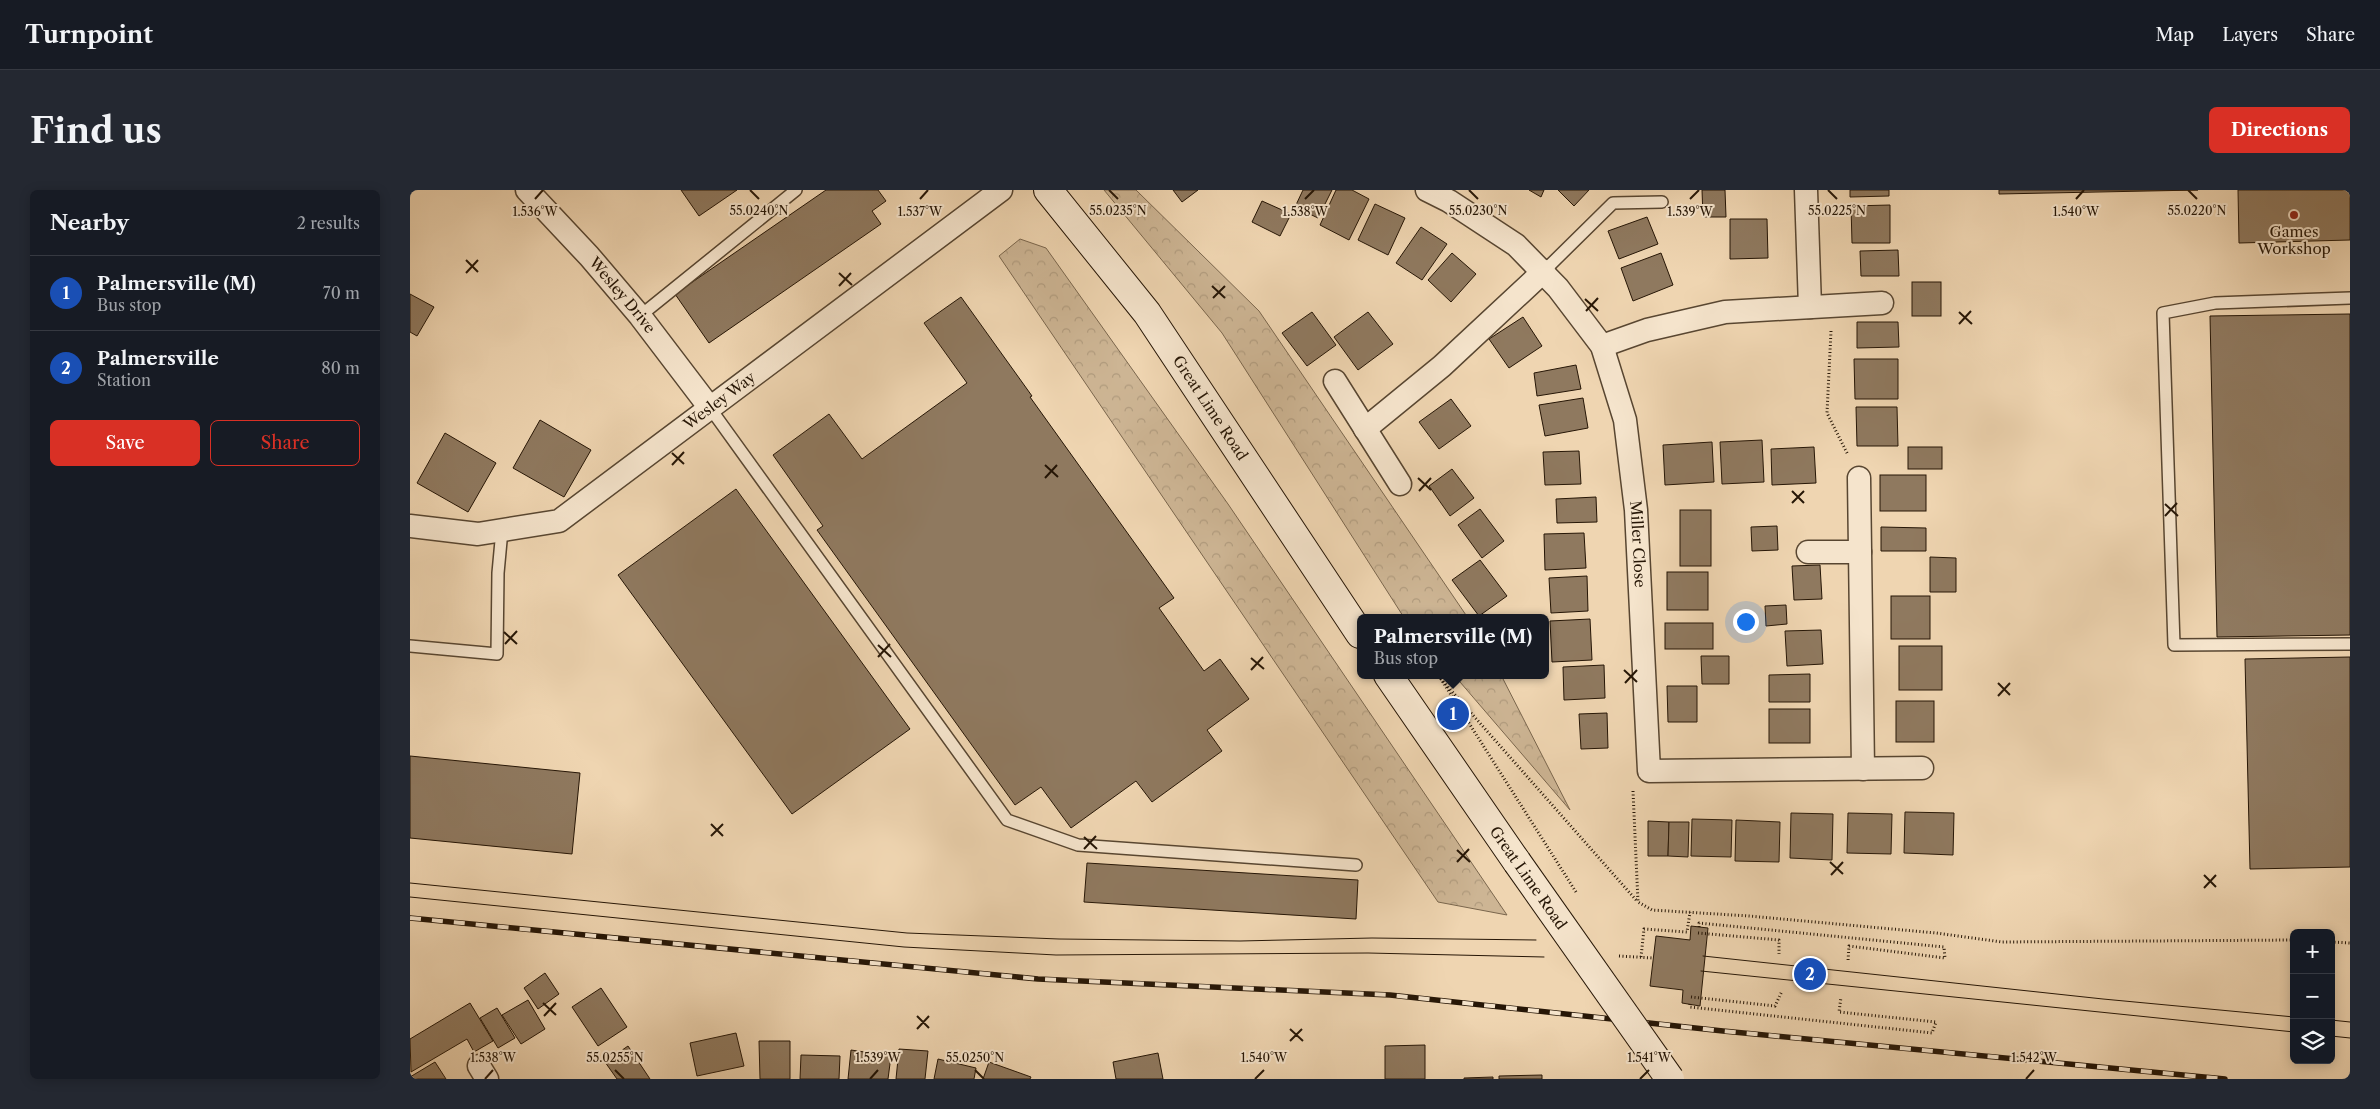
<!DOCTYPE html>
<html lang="en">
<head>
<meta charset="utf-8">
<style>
  body { margin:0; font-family:"Libre Caslon Text",serif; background:#242831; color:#f1f3f6 }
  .controls { position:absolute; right:15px; bottom:15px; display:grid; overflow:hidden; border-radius:8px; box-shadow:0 2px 12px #0003 }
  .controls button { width:45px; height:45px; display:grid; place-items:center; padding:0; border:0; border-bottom:1px solid #363941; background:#171b24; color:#f1f3f6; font:25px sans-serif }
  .you { position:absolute; left:1335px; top:431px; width:18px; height:18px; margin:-12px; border:4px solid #fff; border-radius:50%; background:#1a73e8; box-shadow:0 0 0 8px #1a73e833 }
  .badge { display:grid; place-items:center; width:32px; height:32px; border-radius:50%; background:#d93025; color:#fff; font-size:16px; font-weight:700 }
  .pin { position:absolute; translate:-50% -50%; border:2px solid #fff; box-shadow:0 1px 5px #0006 }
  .popup { position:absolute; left:947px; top:424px; width:192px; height:65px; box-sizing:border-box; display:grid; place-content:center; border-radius:8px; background:#171b24; filter:drop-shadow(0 1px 4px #0005); font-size:16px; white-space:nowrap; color:#9ea1a6 }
  .popup b { font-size:19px; color:#f1f3f6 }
  .popup::after { content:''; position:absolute; left:50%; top:100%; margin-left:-10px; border:10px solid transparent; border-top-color:#171b24 }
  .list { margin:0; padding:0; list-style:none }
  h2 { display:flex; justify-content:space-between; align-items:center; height:65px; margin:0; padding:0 20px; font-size:21px }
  h2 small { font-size:16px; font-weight:400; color:#9ea1a6 }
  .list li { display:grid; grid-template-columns:32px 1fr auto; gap:15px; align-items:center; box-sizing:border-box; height:75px; padding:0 20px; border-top:1px solid #363941 }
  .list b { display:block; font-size:19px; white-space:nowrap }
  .list p { margin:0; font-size:16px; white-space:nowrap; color:#9ea1a6 }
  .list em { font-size:16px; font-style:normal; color:#9ea1a6 }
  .actions { display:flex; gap:10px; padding:15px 20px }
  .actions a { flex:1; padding:11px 0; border:1px solid #d93025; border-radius:8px; text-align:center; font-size:18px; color:#d93025 }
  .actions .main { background:#d93025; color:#fff }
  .icon { flex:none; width:28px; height:28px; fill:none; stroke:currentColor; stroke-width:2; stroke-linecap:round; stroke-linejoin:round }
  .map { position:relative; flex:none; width:1940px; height:889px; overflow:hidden; border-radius:8px }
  header { display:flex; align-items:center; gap:30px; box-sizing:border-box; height:70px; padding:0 25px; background:#171b24; border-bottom:1px solid #363941 }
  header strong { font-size:24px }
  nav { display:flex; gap:28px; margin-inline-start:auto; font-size:18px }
  .intro { display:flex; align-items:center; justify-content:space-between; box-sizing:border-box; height:120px; padding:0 30px }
  h1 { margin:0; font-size:35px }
  .button { padding:12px 22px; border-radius:8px; background:#d93025; color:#fff; font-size:18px; font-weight:700 }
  main { display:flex; gap:30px; padding:0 30px }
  aside { flex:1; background:#171b24; border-radius:8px; box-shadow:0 2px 12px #0003 }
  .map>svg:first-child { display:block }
  .forest { fill:url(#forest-crowns); stroke:#7a664d }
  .building { fill:#8f795f; stroke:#261606 }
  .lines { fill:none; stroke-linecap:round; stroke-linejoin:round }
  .service-casing { stroke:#584631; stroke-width:14 }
  .minor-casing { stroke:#584631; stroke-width:25 }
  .secondary-casing { stroke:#261606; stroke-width:30 }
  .path { stroke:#261606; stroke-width:3; stroke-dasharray:1 2.5; stroke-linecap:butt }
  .service { stroke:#f5e4cc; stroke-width:11 }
  .minor { stroke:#f5e4cc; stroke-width:22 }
  .secondary { stroke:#f5e4cc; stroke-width:28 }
  .tram { stroke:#261606; stroke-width:1 }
  .rail-casing { stroke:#261606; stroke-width:5.5 }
  .rail { stroke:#f5e4cc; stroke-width:4; stroke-dasharray:11; stroke-linecap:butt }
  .secondary-bridge-casing { stroke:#261606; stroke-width:30; stroke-linecap:butt }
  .secondary-bridge { stroke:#f5e4cc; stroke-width:28 }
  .ticks { fill:none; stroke:#261606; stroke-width:2 }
  .poi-dot { fill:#8f2418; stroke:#f5e4cc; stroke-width:2 }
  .labels { text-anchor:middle; stroke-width:4; stroke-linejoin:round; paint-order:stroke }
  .poi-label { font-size:15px; fill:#261606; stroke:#f5e4cc }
  .street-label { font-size:15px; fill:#261606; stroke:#f5e4cc }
  .ticks-label { font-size:12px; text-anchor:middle; fill:#261606; stroke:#f5e4cc; stroke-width:4; stroke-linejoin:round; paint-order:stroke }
</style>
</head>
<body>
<header>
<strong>Turnpoint</strong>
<nav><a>Map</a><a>Layers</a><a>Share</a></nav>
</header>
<div class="intro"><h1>Find us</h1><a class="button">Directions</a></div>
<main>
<aside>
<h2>Nearby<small>2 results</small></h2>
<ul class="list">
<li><span class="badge" style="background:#1a4fb4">1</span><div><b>Palmersville (M)</b><p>Bus stop</p></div><em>70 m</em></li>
<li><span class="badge" style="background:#1a4fb4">2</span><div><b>Palmersville</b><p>Station</p></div><em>80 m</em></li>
</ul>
<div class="actions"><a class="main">Save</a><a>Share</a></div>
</aside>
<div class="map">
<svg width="1940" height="889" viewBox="0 0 1940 889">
  <defs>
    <pattern id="forest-crowns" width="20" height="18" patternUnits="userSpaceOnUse" patternTransform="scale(1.25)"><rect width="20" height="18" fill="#cdb594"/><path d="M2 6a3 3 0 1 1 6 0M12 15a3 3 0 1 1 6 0" fill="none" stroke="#b09b7e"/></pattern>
  </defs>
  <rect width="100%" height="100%" fill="#efd5b1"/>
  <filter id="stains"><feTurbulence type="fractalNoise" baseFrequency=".004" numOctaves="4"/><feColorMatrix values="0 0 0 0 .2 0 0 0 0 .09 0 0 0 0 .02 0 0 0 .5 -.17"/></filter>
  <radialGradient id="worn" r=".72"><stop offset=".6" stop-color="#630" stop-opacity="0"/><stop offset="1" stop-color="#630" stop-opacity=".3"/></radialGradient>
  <!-- forest -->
  <g class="forest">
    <path d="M694 0H726L849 121 1058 428H995L993 426 812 143Z"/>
    <path d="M610 49 636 58 818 314 1097 725 1028 712 589 66Z"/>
    <path d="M1044 485H1091L1160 620Z"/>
  </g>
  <!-- building -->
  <g class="building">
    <path d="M271 0H327L289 26Z"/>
    <path d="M416 0H468L476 11 462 21 471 34 299 153 265 104Z"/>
    <path d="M763 0H788L772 12Z"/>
    <path d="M893 0H922L908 28 885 17Z"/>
    <path d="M926 0H942L959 9 939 50 910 35Z"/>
    <path d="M1119 0H1134L1131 7Z"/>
    <path d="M1148 0H1179L1164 16Z"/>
    <path d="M1292 0H1315L1316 27H1293Z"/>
    <path d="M1440 0H1479V6L1440 7Z"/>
    <path d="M1589 0H1788L1589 4Z"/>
    <path d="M1828 0H1940V50L1829 53Z"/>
    <path d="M852 11 881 24 870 46 842 32Z"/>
    <path d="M965 14 995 28 978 65 948 50Z"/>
    <path d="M1480 15V53H1442L1441 16Z"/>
    <path d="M1237 27 1248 54 1209 69 1198 41Z"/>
    <path d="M1320 29H1357L1358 68 1320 69Z"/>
    <path d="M1011 37 1037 54 1012 90 986 73Z"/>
    <path d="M1488 60 1489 86H1451L1450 61Z"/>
    <path d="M1042 63 1066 84 1041 112 1018 90Z"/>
    <path d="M1251 63 1263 95 1223 111 1211 78Z"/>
    <rect x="1502" y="92" width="29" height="34"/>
    <path d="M0 104 24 117 7 146 0 142Z"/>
    <path d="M551 107 622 206 620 207 764 408 749 418 794 481 810 469 839 509 797 540 812 561 742 612 726 591 661 638 631 597 605 615 407 340 413 336 363 265 419 224 452 269 557 193 514 133Z"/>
    <path d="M902 122 926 155 897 176 872 143Z"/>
    <path d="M958 122 983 154 948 180 924 147Z"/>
    <path d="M1940 124V445L1807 447 1800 126Z"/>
    <path d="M1113 127 1132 156 1099 178 1079 149Z"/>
    <path d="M1447 132H1488L1489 157 1447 158Z"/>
    <path d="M1444 169H1488V209H1445Z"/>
    <path d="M1166 175 1171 199 1127 206 1124 183Z"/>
    <path d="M1173 208 1178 238 1135 246 1129 215Z"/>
    <path d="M1041 209 1061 236 1029 259 1009 232Z"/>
    <path d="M1446 217H1487L1488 256H1447Z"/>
    <path d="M130 230 181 260 154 307 103 278Z"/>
    <path d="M35 243 86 273 58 322 7 293Z"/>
    <path d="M1352 250 1354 292 1312 294 1310 252Z"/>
    <path d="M1302 252 1304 292 1255 295 1253 255Z"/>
    <path d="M1404 257 1406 293 1362 295 1361 259Z"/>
    <rect x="1498" y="257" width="34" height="22"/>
    <path d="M1169 261 1171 294 1135 295 1133 262Z"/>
    <path d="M1042 279 1064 308 1040 326 1019 296Z"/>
    <rect x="1470" y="285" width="46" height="36"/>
    <path d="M326 299 500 539 382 624 208 385Z"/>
    <path d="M1186 307 1187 332 1147 333 1146 309Z"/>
    <path d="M1070 319 1094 351 1072 368 1048 335Z"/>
    <rect x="1270" y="320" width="31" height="56"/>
    <path d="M1367 336 1368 360 1342 361 1341 337Z"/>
    <path d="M1471 337 1516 338V361H1471Z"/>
    <path d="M1174 343 1176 378 1135 380 1134 344Z"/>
    <path d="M1520 367 1546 368V402H1520Z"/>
    <path d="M1070 370 1097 406 1069 426 1042 390Z"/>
    <path d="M1410 375 1412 409 1384 410 1382 376Z"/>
    <rect x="1257" y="382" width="41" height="38"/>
    <path d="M1177 386 1178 421 1141 423 1139 388Z"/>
    <rect x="1481" y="406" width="39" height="43"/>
    <path d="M1376 415 1377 434 1356 436 1355 416Z"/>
    <path d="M1180 429 1182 470 1142 472 1140 431Z"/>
    <rect x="1255" y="433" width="48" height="26"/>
    <path d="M1411 440 1413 474 1377 476 1375 441Z"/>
    <rect x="1489" y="456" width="43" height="44"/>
    <path d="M1291 466H1319V494H1292Z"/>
    <path d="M1940 467V677L1840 679 1835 469Z"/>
    <path d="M1194 475 1195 508 1154 510 1153 477Z"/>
    <path d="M1400 484V512H1359V485Z"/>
    <path d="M1257 496H1287V532H1258Z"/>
    <rect x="1486" y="511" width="38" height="41"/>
    <rect x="1359" y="519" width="41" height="34"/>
    <path d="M1197 523 1198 558 1171 559 1169 524Z"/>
    <path d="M0 566 170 583 162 664 0 648Z"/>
    <path d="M1495 622 1544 623 1543 665 1494 663Z"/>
    <path d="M1381 623 1423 624 1422 670 1380 668Z"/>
    <path d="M1438 623 1482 624 1481 664 1437 663Z"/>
    <path d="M1282 629 1322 630 1321 667 1281 666Z"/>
    <path d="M1326 630 1370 632 1369 672 1325 671Z"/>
    <path d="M1238 631 1259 632 1258 666H1238Z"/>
    <path d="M1259 632H1279L1278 667 1258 666Z"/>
    <path d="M677 673 948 690 946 729 674 712Z"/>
    <path d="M1281 736 1298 738 1290 816 1272 813 1273 800 1240 796 1246 746 1280 750Z"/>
    <path d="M135 783 149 804 128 819 114 798Z"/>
    <path d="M191 798 217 837 188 856 162 817Z"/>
    <path d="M118 810 135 839 111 854 92 825Z"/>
    <path d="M60 813 83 851 64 862 57 849 1 882 0 849Z"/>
    <path d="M87 818 105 848 88 858 70 828Z"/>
    <path d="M326 843 334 876 287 886 280 853Z"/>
    <path d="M349 851H380V889H350Z"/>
    <path d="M1015 855V889H975V856Z"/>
    <path d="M218 856 240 889H207L195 872Z"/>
    <path d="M489 859 518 861 515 889H486Z"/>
    <path d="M441 860 481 866 478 889H438Z"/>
    <path d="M748 863 753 889H706L703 872Z"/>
    <path d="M391 865 430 866 429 889H390Z"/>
    <path d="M528 869 566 878 564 889H524Z"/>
    <path d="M25 872 36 889H0V887Z"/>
    <path d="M579 872 621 887 620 889H573Z"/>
    <path d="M1132 885V889H1089V886Z"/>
    <path d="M1083 887V889H1054V888Z"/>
  </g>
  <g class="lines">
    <!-- service casing -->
    <g class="service-casing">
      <g id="service">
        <path d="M1134 81 1203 13 1252 12"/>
        <path d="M1940 108 1805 113 1753 123 1764 455 1940 454"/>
        <path d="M230 126 386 0"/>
        <path d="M300 218 597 630 668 655 946 675"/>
        <path d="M0 456 87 464 88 383 92 340"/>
      </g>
    </g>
    <!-- minor casing -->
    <g class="minor-casing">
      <g id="minor">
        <path id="s1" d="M117 0 179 66 230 126 300 218"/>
        <path id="s2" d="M1017 0 1039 11 1106 55 1148 98 1192 156 1215 230 1226 320 1239 581 1512 578"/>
        <path d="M1396 0 1400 117"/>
        <path d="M1192 156 1237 140 1315 122 1472 113"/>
        <path d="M925 191 990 294"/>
        <path d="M955 239 1032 176 1134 81"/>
        <path d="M1449 288 1453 579"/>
        <path id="s3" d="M0 336 68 344 149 331 591 0"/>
        <path d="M1398 362H1450"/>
        <path d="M69 876 77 889"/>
      </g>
    </g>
    <!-- secondary casing -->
    <g class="secondary-casing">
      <g id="secondary">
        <path id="s4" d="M638 0 737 123 950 444"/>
        <path d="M978 485 1107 672"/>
      </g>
    </g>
    <!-- path -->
    <g class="path">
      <path d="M1421 141 1417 223 1438 265"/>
      <path d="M1040 526 1050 519"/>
      <path d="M1223 601 1228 712 1242 720 1339 726 1526 743 1592 752 1884 750"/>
      <path d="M1166 702 1031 489 1227 711"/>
      <path d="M1289 737V733L1534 757 1535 768 1439 756 1438 771"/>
      <path d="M1288 743 1369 750V764"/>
      <path d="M1921 752 1940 753"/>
      <path d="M1209 766 1243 768"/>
      <path d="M1231 767 1234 739 1277 742 1280 722"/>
      <path d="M1281 807 1365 816 1372 801"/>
      <path d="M1280 814V817L1522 843 1526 832 1429 822 1431 807"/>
    </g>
    <!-- service -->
    <use href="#service" class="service"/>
    <!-- minor -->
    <use href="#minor" class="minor"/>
    <!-- secondary -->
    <use href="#secondary" class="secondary"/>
    <!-- tram -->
    <g class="tram">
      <path d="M0 693 497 743 649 749 830 751 962 748 1126 750"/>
      <path d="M0 707 494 757 646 765 958 763 1134 767"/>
      <path d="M1293 766 1693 809 1884 827"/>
      <path d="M1291 781 1884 842"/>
      <path d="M1921 830 1940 832"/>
      <path d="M1921 846 1940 848"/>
    </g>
    <!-- rail casing -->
    <g class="rail-casing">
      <path id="rail" d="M0 728 628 789 980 805 1313 841 1815 889"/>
    </g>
    <!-- rail -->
    <use href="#rail" class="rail"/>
    <!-- secondary-bridge casing -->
    <g class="secondary-bridge-casing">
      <path id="secondary-bridge" d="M1107 672 1260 889"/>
    </g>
    <!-- secondary-bridge -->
    <use href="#secondary-bridge" class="secondary-bridge"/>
  </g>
  <!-- ticks -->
  <path class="ticks" d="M340 0 349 9M699 0 708 9M1059 0 1068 9M1418 0 1427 9M1778 0 1787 9M125 9 133 0M510 9 518 0M895 9 904 0M1280 9 1289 0M1666 9 1674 0M56 70 68 82M56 83 68 70M429 83 442 95M429 96 441 83M802 96 815 108M803 108 815 96M1175 109 1188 121M1176 121 1188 108M1549 122 1562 134M1549 134 1561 121M262 263 274 274M262 275 274 262M635 275 648 287M635 288 647 275M1008 288 1021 300M1009 301 1021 288M1382 301 1394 313M1382 313 1394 301M1755 314 1768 326M1755 326 1767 313M94 442 107 454M95 454 107 441M468 455 481 467M468 467 480 454M841 468 854 479M841 480 853 467M1214 480 1227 492M1215 493 1227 480M1588 493 1600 505M1588 506 1600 493M301 634 313 646M301 646 313 634M674 647 687 659M674 659 686 646M1047 660 1060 672M1047 672 1059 659M1420 672 1433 684M1421 685 1433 672M1794 685 1806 697M1794 698 1806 685M133 813 146 825M134 826 146 813M507 826 519 838M507 839 519 826M880 839 893 851M880 851 892 839M205 880 214 889M565 880 574 889M75 889 83 880M460 889 468 880M845 889 854 880M1230 889 1239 880M1616 889 1624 880"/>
  <!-- markers -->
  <circle class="poi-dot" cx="1884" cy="25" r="5"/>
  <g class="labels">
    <!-- poi labels -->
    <g class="poi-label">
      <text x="1884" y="47">Games<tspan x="1884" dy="17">Workshop</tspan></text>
    </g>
    <!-- street labels -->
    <g class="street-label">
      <text dy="5" stroke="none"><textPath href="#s1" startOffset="142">Wesley Drive</textPath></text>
      <text dy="5" stroke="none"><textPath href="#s3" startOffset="351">Wesley Way</textPath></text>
      <text dy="5" stroke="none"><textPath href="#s4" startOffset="272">Great Lime Road</textPath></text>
      <text dy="5" stroke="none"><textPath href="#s2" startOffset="440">Miller Close</textPath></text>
      <text transform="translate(1118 688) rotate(55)" y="5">Great Lime Road</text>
    </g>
  </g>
  <g class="ticks-label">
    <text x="1068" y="25">55.0230°N</text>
    <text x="1427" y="25">55.0225°N</text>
    <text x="1787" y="25">55.0220°N</text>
    <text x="349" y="25">55.0240°N</text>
    <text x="708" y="25">55.0235°N</text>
    <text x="125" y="26">1.536°W</text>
    <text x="510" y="26">1.537°W</text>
    <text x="895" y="26">1.538°W</text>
    <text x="1280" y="26">1.539°W</text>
    <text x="1666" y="26">1.540°W</text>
    <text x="83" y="872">1.538°W</text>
    <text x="468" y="872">1.539°W</text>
    <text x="854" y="872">1.540°W</text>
    <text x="1239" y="872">1.541°W</text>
    <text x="1624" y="872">1.542°W</text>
    <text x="205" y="872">55.0255°N</text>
    <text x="565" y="872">55.0250°N</text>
  </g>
  <rect width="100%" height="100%" filter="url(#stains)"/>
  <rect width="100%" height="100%" fill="url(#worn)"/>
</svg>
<div class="controls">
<button>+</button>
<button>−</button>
<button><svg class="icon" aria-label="layers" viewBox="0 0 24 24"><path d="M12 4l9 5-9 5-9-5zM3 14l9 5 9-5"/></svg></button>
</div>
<div class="you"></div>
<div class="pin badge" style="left:1043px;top:524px;background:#1a4fb4">1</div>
<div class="popup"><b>Palmersville (M)</b>Bus stop</div>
<div class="pin badge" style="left:1400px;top:784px;background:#1a4fb4">2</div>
</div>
</main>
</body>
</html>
